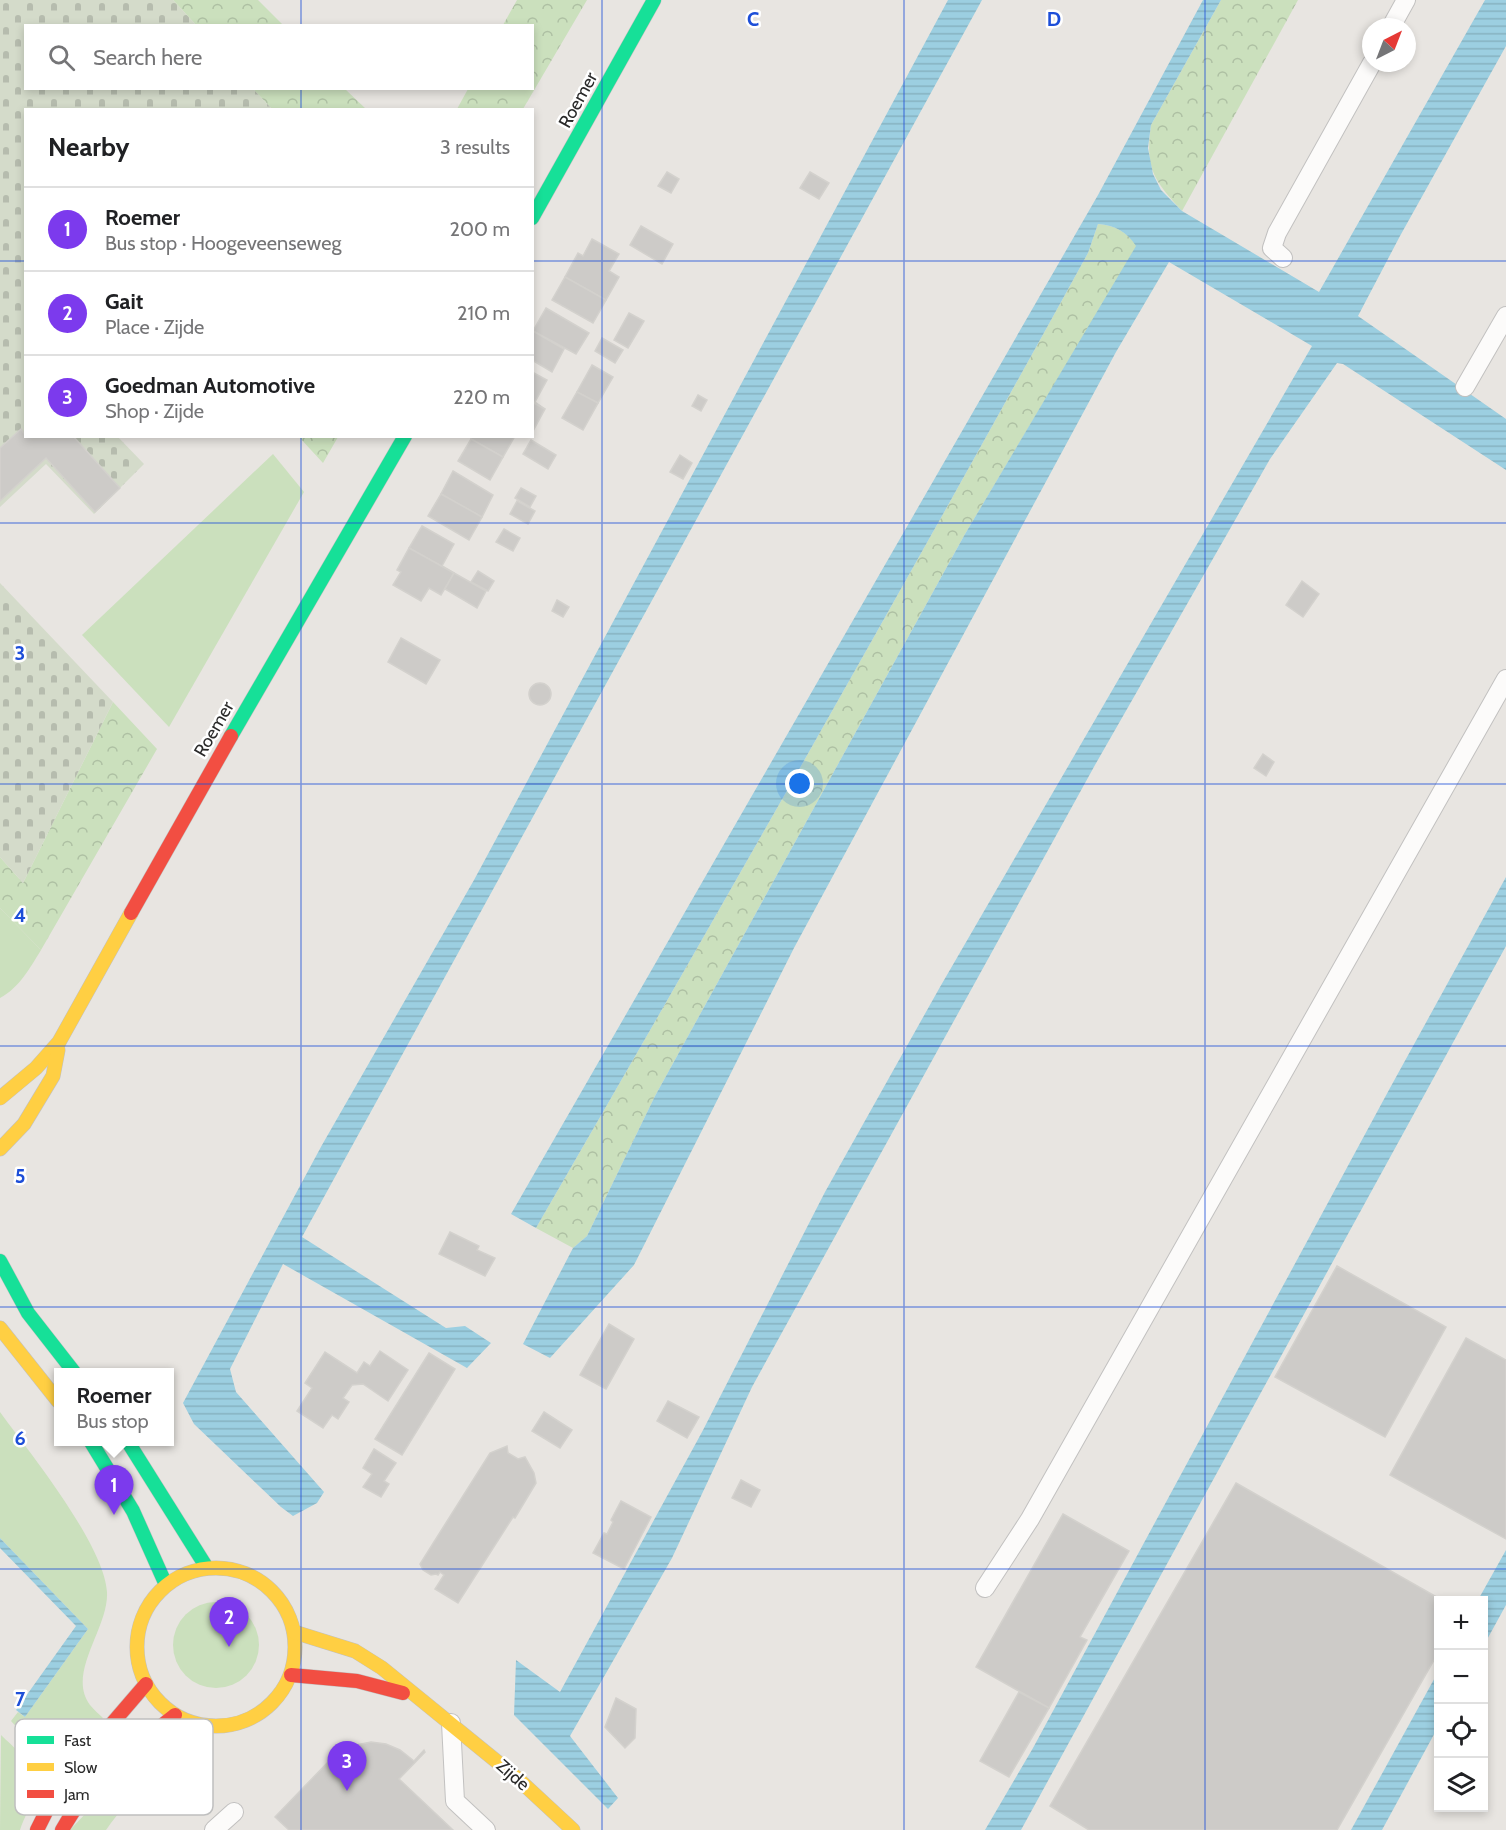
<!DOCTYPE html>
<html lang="en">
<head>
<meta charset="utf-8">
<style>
  body { margin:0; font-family:Cabin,sans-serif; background:#f2f2f2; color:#202124 }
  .controls { position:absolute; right:18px; bottom:18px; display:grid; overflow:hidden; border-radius:0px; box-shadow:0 3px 9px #0003 }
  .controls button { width:54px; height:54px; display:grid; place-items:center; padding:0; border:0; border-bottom:2px solid #e0e0e0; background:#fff; color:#202124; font:30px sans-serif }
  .compass { position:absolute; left:1362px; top:18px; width:54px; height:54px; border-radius:50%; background:#fff; box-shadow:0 3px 9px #0003; rotate:42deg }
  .you { position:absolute; left:800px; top:784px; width:21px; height:21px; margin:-15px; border:4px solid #fff; border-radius:50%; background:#1a73e8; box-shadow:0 0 0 9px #1a73e833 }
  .badge { display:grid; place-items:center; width:39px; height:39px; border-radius:50%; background:#7c3aed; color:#fff; font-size:20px; font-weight:700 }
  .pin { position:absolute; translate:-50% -50px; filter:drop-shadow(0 2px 3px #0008) }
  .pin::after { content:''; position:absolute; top:32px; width:21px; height:18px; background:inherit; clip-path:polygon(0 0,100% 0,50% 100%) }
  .popup { position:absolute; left:54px; top:1368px; width:120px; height:78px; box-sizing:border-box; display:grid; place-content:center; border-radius:0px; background:#fff; filter:drop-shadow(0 2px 4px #0005); font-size:20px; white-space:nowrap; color:#757577 }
  .popup b { font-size:22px; color:#202124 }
  .popup::after { content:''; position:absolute; left:50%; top:100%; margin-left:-12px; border:12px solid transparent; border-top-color:#fff }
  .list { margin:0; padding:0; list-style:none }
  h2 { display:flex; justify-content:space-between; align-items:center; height:78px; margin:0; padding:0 24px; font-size:26px }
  h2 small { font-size:20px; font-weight:400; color:#757577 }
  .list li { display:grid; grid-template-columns:39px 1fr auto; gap:18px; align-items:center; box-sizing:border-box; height:84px; padding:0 24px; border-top:2px solid #e0e0e0 }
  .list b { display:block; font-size:22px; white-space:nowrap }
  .list p { margin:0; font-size:20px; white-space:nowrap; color:#757577 }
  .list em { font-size:20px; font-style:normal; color:#757577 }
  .icon { flex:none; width:33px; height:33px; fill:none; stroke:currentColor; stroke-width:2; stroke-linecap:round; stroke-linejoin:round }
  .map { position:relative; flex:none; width:1506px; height:1830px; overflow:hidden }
  .search { position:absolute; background:#fff; box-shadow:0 3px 9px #0003; left:24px; top:24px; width:510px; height:66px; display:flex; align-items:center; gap:15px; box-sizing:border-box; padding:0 21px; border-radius:0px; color:#757577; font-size:22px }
  .panel { position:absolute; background:#fff; box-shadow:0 3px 9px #0003; left:24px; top:108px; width:510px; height:330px; border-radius:0px }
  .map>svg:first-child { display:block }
  .grass { fill:#cbe0bd }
  .forest { fill:url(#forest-crowns) }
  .cemetery { fill:url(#cemetery-stones) }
  .water { fill:url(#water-rules) }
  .building { fill:#cdcbc8; stroke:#d3d1cd; stroke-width:1.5 }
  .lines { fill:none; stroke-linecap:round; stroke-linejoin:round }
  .lane-casing { stroke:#c2c1c0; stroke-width:20 }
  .fast-casing { stroke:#c2c1c0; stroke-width:15 }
  .slow-casing { stroke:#c2c1c0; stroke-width:15 }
  .jam-casing { stroke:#c2c1c0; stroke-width:15 }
  .lane { stroke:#fcfbfa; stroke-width:18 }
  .fast { stroke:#16e098; stroke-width:14 }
  .slow { stroke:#ffcf43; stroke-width:14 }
  .jam { stroke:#f24e42; stroke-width:14 }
  .grid { fill:none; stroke:#1d4ed8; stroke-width:1.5; stroke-opacity:0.55 }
  .labels { text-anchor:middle; stroke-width:5; stroke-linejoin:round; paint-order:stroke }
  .street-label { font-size:18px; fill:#2a2a2a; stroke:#fff }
  .key { fill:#fff; stroke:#bfbfbf; stroke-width:1.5 }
  .key-label { font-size:16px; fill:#2a2a2a }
  .grid-label { font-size:20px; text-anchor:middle; font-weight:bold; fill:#1d4ed8; stroke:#fff; stroke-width:5; stroke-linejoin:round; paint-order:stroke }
</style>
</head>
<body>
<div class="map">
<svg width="1506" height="1830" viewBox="0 0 1506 1830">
  <defs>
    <pattern id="forest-crowns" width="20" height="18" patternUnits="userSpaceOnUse" patternTransform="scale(1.5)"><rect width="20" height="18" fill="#cbe0bd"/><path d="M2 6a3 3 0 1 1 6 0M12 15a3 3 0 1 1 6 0" fill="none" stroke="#aec0a3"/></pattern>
    <pattern id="cemetery-stones" width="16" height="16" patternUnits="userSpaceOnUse" patternTransform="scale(1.5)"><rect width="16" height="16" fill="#d4dbca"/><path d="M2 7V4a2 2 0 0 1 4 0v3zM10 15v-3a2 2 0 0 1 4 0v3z" fill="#b6bcae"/></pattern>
    <pattern id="water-rules" width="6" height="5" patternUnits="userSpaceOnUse" patternTransform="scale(1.5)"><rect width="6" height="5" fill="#9ccfe1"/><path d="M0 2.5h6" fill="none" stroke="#87b2c1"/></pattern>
  </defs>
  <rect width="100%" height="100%" fill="#e8e5e1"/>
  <!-- grass -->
  <g class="grass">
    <path d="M273 454 304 492 169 727 82 635Z"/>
    <path d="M0 908 41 950C30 968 19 988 0 998Z"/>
    <path d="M0 1412C29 1452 104 1544 107 1592 109 1628 66 1673 90 1705 94 1710 99 1714 103 1718 88 1733 73 1752 49 1751L45 1746 25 1736 11 1721 18 1712 25 1717 88 1629 0 1538Z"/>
    <circle cx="216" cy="1645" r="43"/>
    <path d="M1 1735C16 1750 44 1770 35 1794 31 1807 24 1817 20 1830H0Z"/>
    <path d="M140 1756 157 1774 156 1779C137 1794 120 1809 106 1830H70Z"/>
  </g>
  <!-- forest -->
  <g class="forest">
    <path d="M173 0H258L283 25H196Z"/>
    <path d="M517 0H587L523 109H457L468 89 532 88V26L503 25Z"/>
    <path d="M1221 0H1298L1182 211C1153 180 1145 168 1151 125Z"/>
    <path d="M253 89H345L366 109H272Z"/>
    <path d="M1098 224C1115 225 1127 232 1137 246L965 534 655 1096 587 1236 573 1248 536 1228C723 905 908 580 1088 253Z"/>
    <path d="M299 437H298H338L323 463Z"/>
    <path d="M113 702 157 749 41 950 0 908V857L23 883Z"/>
  </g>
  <!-- cemetery -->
  <g class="cemetery">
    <path d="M0 0H173L196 25 26 26V88L253 89 272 109 26 110V436L118 437 144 464 94 514 46 464 0 507Z"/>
    <path d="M0 583 113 702 23 883 0 857Z"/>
  </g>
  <!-- water -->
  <g class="water">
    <path d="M948 0H982L302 1237 446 1328 465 1326 491 1343 467 1368 283 1264 230 1369 236 1392 324 1492 317 1503 293 1516 281 1507 194 1424 183 1403 322 1145 474 880Z"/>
    <path d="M1203 0H1221L1151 125 1148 148 1153 174 1161 190 1182 211 1319 292 1485 0H1506V46L1400 236 1358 316 1506 419V470L1343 364 1337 363 1270 459 1095 765 752 1387 672 1558 570 1736 618 1798 608 1809 514 1715 516 1660 560 1692 702 1432 825 1192 940 987 1312 346 1169 262 1116 352 794 948 634 1265 550 1358 523 1344 573 1248 587 1236 655 1096 965 534 1136 246C1127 232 1115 225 1098 224L1088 253C908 580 723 905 536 1228L511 1214 1098 195Z"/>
    <path d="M1506 877V946L1021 1830H985L1033 1748 1390 1088Z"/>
    <path d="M0 1538 88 1629 25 1717 16 1710 76 1626 0 1548Z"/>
    <path d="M1506 1550V1605L1484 1645V1600H1478Z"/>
    <path d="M1438 1672V1727L1382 1830H1351Z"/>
  </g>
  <!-- building -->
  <g class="building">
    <path d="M667 172 679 179 671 193 658 186Z"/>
    <path d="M810 172 829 183 819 199 800 188Z"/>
    <path d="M641 226 673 244 662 264 630 245Z"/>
    <path d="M592 239 619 254 609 271 619 277 606 300 565 277 578 253 583 256Z"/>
    <path d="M565 277 606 300 593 323 552 300Z"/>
    <path d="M546 308 589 333 576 354 533 331Z"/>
    <path d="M629 313 644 321 628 348 614 340Z"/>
    <path d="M533 331 564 349 552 372 532 360Z"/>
    <path d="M602 338 623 350 615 363 595 351Z"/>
    <path d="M592 365 613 377 598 403 577 392Z"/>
    <path d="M532 372 547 380 535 402 545 409 532 402Z"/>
    <path d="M577 392 598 403 583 430 562 418Z"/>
    <path d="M698 395 707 400 701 411 692 406Z"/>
    <path d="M532 402 545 409 533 431H532Z"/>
    <path d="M21 429 26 436H73L120 488 95 512 46 458 0 501V448Z"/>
    <path d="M472 436H515L503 457 471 439Z"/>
    <path d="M471 439 503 457 490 480 458 461Z"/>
    <path d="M531 440 556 455 548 469 523 454Z"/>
    <path d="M680 455 692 463 683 479 670 472Z"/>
    <path d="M453 471 493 495 482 517 441 494Z"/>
    <path d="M521 488 536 496 530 507 515 498Z"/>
    <path d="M441 494 482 517 469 540 428 516Z"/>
    <path d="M517 501 535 511 528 524 510 514Z"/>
    <path d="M422 526 454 544 442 566 454 573 409 548Z"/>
    <path d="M504 529 520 538 513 551 496 542Z"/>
    <path d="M409 548 454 573 441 595 429 588 421 601 393 585 401 572 397 570Z"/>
    <path d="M478 571 494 581 488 591 471 582Z"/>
    <path d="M454 573 486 591 477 608 445 589Z"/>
    <path d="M1302 581 1319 594 1303 617 1286 605Z"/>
    <path d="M557 600 569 607 563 617 552 611Z"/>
    <path d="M401 638 440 660 426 684 388 662Z"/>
    <circle cx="540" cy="694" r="11"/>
    <path d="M1263 754 1274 762 1266 776 1254 768Z"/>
    <path d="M450 1232 479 1246 477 1250 495 1258 485 1276 439 1254Z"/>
    <path d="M1337 1266 1446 1327 1385 1437 1275 1377Z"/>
    <path d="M609 1324 634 1339 606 1389 580 1375Z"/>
    <path d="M1466 1338 1506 1360V1539L1390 1475Z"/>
    <path d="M380 1351 408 1370 388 1401 363 1384 352 1385 343 1398 349 1402 338 1419 332 1415 323 1428 297 1411 312 1388 305 1383 325 1352 357 1373 364 1362 370 1366Z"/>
    <path d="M429 1353 455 1369 402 1455 375 1439Z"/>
    <path d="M668 1401 699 1417 687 1438 657 1421Z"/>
    <path d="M544 1412 572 1430 560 1448 532 1431Z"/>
    <path d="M507 1446 508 1453 518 1459 525 1457 534 1473 536 1483 515 1518 513 1517 458 1603 435 1589 444 1575 440 1572 438 1575 436 1574 431 1575 423 1570 420 1564 490 1453Z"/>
    <path d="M374 1449 396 1463 384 1481 389 1484 381 1497 363 1487 372 1474 363 1468Z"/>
    <path d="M741 1480 760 1490 751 1507 732 1498Z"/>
    <path d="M1236 1483 1442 1600H1438V1653L1337 1830H1089L1050 1806Z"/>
    <path d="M621 1501 651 1517 624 1569 593 1553 604 1533 607 1534 613 1522 611 1520Z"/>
    <path d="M1063 1514 1129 1551 1080 1637 1087 1640 1049 1708 976 1667Z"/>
    <path d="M1019 1692 1049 1708 1009 1777 980 1761Z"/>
    <path d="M616 1698 636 1709 635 1738 625 1748 605 1727Z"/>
    <path d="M371 1742 386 1744 400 1750 414 1761 424 1750 425 1752 399 1779 453 1830H289L275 1817 329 1761 341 1751 356 1745Z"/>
  </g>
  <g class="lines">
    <!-- lane casing -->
    <g class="lane-casing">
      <g id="lane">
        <path d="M1391 27 1406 0"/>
        <path d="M1283 258 1272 248 1277 233 1372 63"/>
        <path d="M1465 387 1506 316"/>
        <path d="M985 1588 1030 1519 1506 679"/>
        <path d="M451 1723 455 1801 486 1830"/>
        <path d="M214 1830 234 1812"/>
      </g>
    </g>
    <!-- fast casing -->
    <g class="fast-casing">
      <g id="fast">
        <path d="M532 218 654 0"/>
        <path d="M231 736 405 436"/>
        <path d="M0 1261 28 1313 74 1372"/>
        <path d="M91 1442 133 1511 166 1585"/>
        <path d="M128 1442 207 1568"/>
      </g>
    </g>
    <!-- slow casing -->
    <g class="slow-casing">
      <g id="slow">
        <path d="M0 1098 36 1068 59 1042 131 913"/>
        <path d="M0 1149 24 1124 53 1076 58 1050"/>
        <path d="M0 1328 58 1401"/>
        <circle cx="216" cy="1647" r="79"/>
        <path d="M294 1632 355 1651 382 1668 517 1778 573 1830"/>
      </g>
    </g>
    <!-- jam casing -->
    <g class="jam-casing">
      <g id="jam">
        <path d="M131 913 231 736"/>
        <path d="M291 1675 357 1681 403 1693"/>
        <path d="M37 1830 60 1784 146 1684"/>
        <path d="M62 1830C88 1782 133 1749 175 1715"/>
      </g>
    </g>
    <!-- lane -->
    <use href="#lane" class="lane"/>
    <!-- fast -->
    <use href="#fast" class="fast"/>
    <!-- slow -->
    <use href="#slow" class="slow"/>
    <!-- jam -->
    <use href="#jam" class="jam"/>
  </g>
  <!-- grid -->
  <path class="grid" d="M301 0V26M602 0V1830M904 0V1830M1205 0V1830M301 88V110M0 261H26M532 261H1506M301 436V1830M0 523H1506M0 784H1506M0 1046H1506M0 1307H1506M0 1569H1506"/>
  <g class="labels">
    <!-- street labels -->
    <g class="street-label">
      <text transform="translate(578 100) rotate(-61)" y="6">Roemer</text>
      <text transform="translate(214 729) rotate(-60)" y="6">Roemer</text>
      <text transform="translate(513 1775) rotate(41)" y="6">Zijde</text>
    </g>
  </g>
  <!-- legend -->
  <rect x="15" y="1719" width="198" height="96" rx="9" class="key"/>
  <rect x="27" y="1736" width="27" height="8" fill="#16e098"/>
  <rect x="27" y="1763" width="27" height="8" fill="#ffcf43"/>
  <rect x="27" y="1790" width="27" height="8" fill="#f24e42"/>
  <g class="key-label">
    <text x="64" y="1746">Fast</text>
    <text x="64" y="1773">Slow</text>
    <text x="64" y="1800">Jam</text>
  </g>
  <g class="grid-label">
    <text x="753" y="26">C</text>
    <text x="1054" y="26">D</text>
    <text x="20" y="660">3</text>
    <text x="20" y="922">4</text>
    <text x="20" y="1183">5</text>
    <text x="20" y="1445">6</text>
    <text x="20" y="1706">7</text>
  </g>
</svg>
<div class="controls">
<button>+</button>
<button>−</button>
<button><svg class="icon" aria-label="locate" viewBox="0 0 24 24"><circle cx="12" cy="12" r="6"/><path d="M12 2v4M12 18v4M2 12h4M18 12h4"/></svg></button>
<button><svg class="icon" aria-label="layers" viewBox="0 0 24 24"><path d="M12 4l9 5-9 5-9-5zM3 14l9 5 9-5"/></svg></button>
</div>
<svg class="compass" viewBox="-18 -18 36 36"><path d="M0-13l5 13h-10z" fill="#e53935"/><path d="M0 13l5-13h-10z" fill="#757577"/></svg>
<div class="you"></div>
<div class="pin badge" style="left:114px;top:1515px">1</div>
<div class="popup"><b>Roemer</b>Bus stop</div>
<div class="pin badge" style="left:229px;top:1647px">2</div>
<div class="pin badge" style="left:347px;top:1791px">3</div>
<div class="search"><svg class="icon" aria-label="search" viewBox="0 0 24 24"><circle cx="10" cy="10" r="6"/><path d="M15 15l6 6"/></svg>Search here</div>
<section class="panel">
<h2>Nearby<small>3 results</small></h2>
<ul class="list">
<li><span class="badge">1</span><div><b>Roemer</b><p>Bus stop · Hoogeveenseweg</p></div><em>200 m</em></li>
<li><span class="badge">2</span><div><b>Gait</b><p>Place · Zijde</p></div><em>210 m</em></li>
<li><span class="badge">3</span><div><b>Goedman Automotive</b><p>Shop · Zijde</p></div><em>220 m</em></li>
</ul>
</section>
</div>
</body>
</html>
